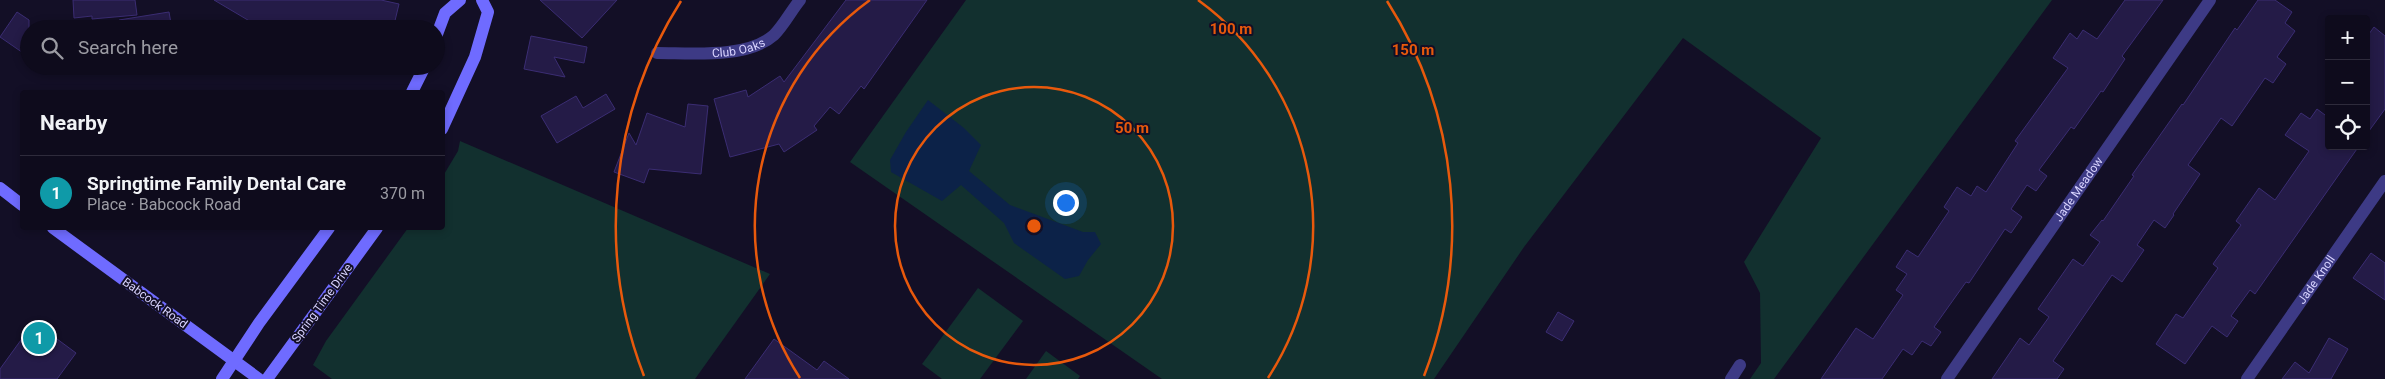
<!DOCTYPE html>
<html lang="en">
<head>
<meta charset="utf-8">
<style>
  body { margin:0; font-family:Roboto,sans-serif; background:#1c1929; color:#f1f3f6 }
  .controls { position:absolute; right:15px; top:15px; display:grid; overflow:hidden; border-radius:5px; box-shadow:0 2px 8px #0003 }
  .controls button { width:45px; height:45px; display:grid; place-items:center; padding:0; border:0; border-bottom:1px solid #2e2b3b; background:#0e0b1c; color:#f1f3f6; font:25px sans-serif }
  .you { position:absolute; left:1065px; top:202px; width:18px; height:18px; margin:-12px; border:4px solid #fff; border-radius:50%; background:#1a73e8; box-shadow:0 0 0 8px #1a73e833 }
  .badge { display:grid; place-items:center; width:32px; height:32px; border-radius:50%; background:#00e5ff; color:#fff; font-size:16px; font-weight:700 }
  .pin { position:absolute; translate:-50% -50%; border:2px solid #fff; box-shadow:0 1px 5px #0006 }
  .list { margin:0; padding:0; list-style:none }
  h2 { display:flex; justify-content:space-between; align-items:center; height:65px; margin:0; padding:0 20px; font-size:21px }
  h2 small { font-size:16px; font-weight:400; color:#9b9ba3 }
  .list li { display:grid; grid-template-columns:32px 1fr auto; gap:15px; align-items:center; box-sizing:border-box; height:75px; padding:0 20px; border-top:1px solid #2e2b3b }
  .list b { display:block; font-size:19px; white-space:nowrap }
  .list p { margin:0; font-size:16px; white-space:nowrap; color:#9b9ba3 }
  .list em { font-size:16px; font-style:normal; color:#9b9ba3 }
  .icon { flex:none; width:28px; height:28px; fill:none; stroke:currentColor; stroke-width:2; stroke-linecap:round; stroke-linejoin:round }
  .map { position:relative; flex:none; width:2385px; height:379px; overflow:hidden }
  .search { position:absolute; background:#0e0b1c; box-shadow:0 2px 8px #0003; left:20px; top:20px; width:425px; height:55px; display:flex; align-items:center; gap:12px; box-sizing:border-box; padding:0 18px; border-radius:28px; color:#9b9ba3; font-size:19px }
  .panel { position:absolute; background:#0e0b1c; box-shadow:0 2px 8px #0003; left:20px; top:90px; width:425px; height:140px; border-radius:5px }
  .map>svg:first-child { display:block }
  .green { fill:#12302f }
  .water { fill:#0c2248 }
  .building { fill:#241b47; stroke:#3b2d73 }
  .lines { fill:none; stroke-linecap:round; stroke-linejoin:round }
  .street { stroke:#3d3a85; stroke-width:12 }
  .secondary { stroke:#6f6bff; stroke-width:12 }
  .ring { fill:none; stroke:#e8590c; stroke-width:2.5 }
  .labels { text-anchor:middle; stroke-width:4; stroke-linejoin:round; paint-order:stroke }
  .street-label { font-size:12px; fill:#d9d4ff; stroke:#130f26 }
  .centre { fill:#e8590c; stroke:#130f26; stroke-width:2.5 }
  .ring-label { font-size:15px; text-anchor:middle; font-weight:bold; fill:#e8590c; stroke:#130f26; stroke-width:4; stroke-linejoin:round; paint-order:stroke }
</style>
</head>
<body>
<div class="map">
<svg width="2385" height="379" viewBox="0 0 2385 379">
  <rect width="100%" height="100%" fill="#130f26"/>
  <!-- green -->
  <g class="green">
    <path d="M966 0H2052L1774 379H1750L1761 363 1760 293 1744 262 1821 138 1683 38 1524 247 1434 379H1162L850 162Z"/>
    <path d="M460 141 770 274 695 379H332L313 365 326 341 408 228H442L443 176 458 151Z"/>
    <path d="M978 288 1023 321 980 379H942L922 364Z"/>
    <path d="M1046 351 1080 376 1078 379H1026Z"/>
  </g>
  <!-- water -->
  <path class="water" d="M928 100 964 128 981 145 969 171 1010 205 1083 232H1095L1101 244 1088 260 1079 276 1065 279 1014 243 1004 223 961 185 942 201 891 172 890 160 906 132Z"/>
  <!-- building -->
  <g class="building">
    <path d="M73 0H135L137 15 92 19V16L74 18Z"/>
    <path d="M214 0H381L399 4 393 29H263Z"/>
    <path d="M540 0H617L582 38Z"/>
    <path d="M846 0H927L864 89 861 86 839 114 830 107 814 126 817 130 784 152 779 144 730 157 714 99 746 90 748 97 780 76 784 82Z"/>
    <path d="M2125 0H2163L2122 56 2125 59 2103 92 2101 91 2074 129 2071 127 2039 170 2047 176 2036 191 2027 185 2011 209 2022 217 2011 233 2005 229 1969 283 1966 282 1934 327 1941 332 1931 346 1922 341 1912 355 1903 349 1882 379H1821L1856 328 1873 339 1903 295 1896 290 1907 274 1896 267 1907 250 1918 257 1949 211 1944 207 1957 187 1971 196 1977 186 1986 192 2018 143 2015 141 2068 68 2053 58 2070 33 2077 39 2083 30 2097 39Z"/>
    <path d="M2258 0H2275L2292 12 2285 23 2295 31 2277 57 2286 64 2273 83 2265 78 2232 126 2221 118 2188 165 2200 174 2173 214 2174 215 2165 228 2154 220 2137 245 2144 250 2122 282 2112 275 2053 361 2064 369 2057 379H1992L2020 338 2029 345 2049 317 2038 309 2073 259 2083 266 2100 242 2090 235 2102 220 2103 221 2134 176 2132 175 2182 104 2183 105 2235 28 2237 30Z"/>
    <path d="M17 12 29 20V57L0 37Z"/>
    <path d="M169 12 172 29H120L119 20Z"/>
    <path d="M2374 27 2385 36V109L2366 135V38Z"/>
    <path d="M531 36 587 47 584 63 554 57 565 77 524 69Z"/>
    <path d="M606 94 615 109 557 143 541 116 576 96 583 108Z"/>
    <path d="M688 104 708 106 701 174 649 169 644 183 614 172 629 133 636 145 647 113 685 127Z"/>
    <path d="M2317 109 2329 118V146H2359L2255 294 2250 290 2231 316 2238 321 2227 337 2212 326 2185 364 2156 344 2176 314 2183 318 2218 268 2213 264 2241 225 2236 221 2259 188 2275 200 2309 151 2285 135 2301 113 2310 119Z"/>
    <path d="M2371 253 2385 263V300L2353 278Z"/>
    <path d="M1558 312 1574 321 1562 341 1546 332Z"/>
    <path d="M34 322 76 353 57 379H0V369Z"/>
    <path d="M2329 338 2348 349 2331 379H2282L2295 362 2309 373Z"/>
    <path d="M774 339 817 370 824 361 849 379H745Z"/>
  </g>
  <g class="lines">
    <!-- street -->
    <g class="street">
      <path id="s1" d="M657 53C691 53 747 59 774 35 784 25 791 11 800 0"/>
      <path d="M1731 379 1740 365"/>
      <path id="s2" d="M1947 379 2210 0"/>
      <path id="s3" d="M2247 379 2385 181"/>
    </g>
    <!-- secondary -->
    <g class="secondary">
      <path d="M436 37 445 13 460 0"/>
      <path d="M412 92 425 66"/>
      <path d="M442 129 475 57 488 12 482 0"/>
      <path d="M0 188 22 205"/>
      <path d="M53 228 259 379"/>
      <path d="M222 379 259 323 329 228"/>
      <path d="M267 379 377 228"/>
    </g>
  </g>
  <!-- distance rings -->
  <g class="ring">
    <circle cx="1034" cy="226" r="139"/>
    <path d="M800 378A279 279 0 0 1 870 0M1198 0A279 279 0 0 1 1268 378"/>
    <path d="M644 376A418 418 0 0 1 681 1M1387 1A418 418 0 0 1 1424 376"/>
  </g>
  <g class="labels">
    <!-- street labels -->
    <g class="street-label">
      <text dy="4" stroke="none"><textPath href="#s1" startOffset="82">Club Oaks</textPath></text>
      <text dy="4" stroke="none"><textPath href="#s2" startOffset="231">Jade Meadow</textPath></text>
      <text dy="4" stroke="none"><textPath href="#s3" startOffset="121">Jade Knoll</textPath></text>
      <text transform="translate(155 303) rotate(36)" y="4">Babcock Road</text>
      <text transform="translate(322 303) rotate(-54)" y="4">Spring Time Drive</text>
    </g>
  </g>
  <circle cx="1034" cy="226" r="8" class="centre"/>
  <g class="ring-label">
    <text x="1231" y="34">100 m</text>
    <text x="1413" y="55">150 m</text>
    <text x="1132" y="133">50 m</text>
  </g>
</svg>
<div class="controls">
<button>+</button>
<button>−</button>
<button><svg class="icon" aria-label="locate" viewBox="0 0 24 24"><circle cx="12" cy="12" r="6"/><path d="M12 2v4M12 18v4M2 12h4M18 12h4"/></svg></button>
</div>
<div class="you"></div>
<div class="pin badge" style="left:39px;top:338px;background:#0f9aa8">1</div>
<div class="search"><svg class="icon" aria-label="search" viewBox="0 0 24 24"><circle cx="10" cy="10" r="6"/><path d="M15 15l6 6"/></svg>Search here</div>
<section class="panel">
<h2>Nearby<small></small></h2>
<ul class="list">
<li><span class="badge" style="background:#0f9aa8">1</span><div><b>Springtime Family Dental Care</b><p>Place · Babcock Road</p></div><em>370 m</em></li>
</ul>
</section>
</div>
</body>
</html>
